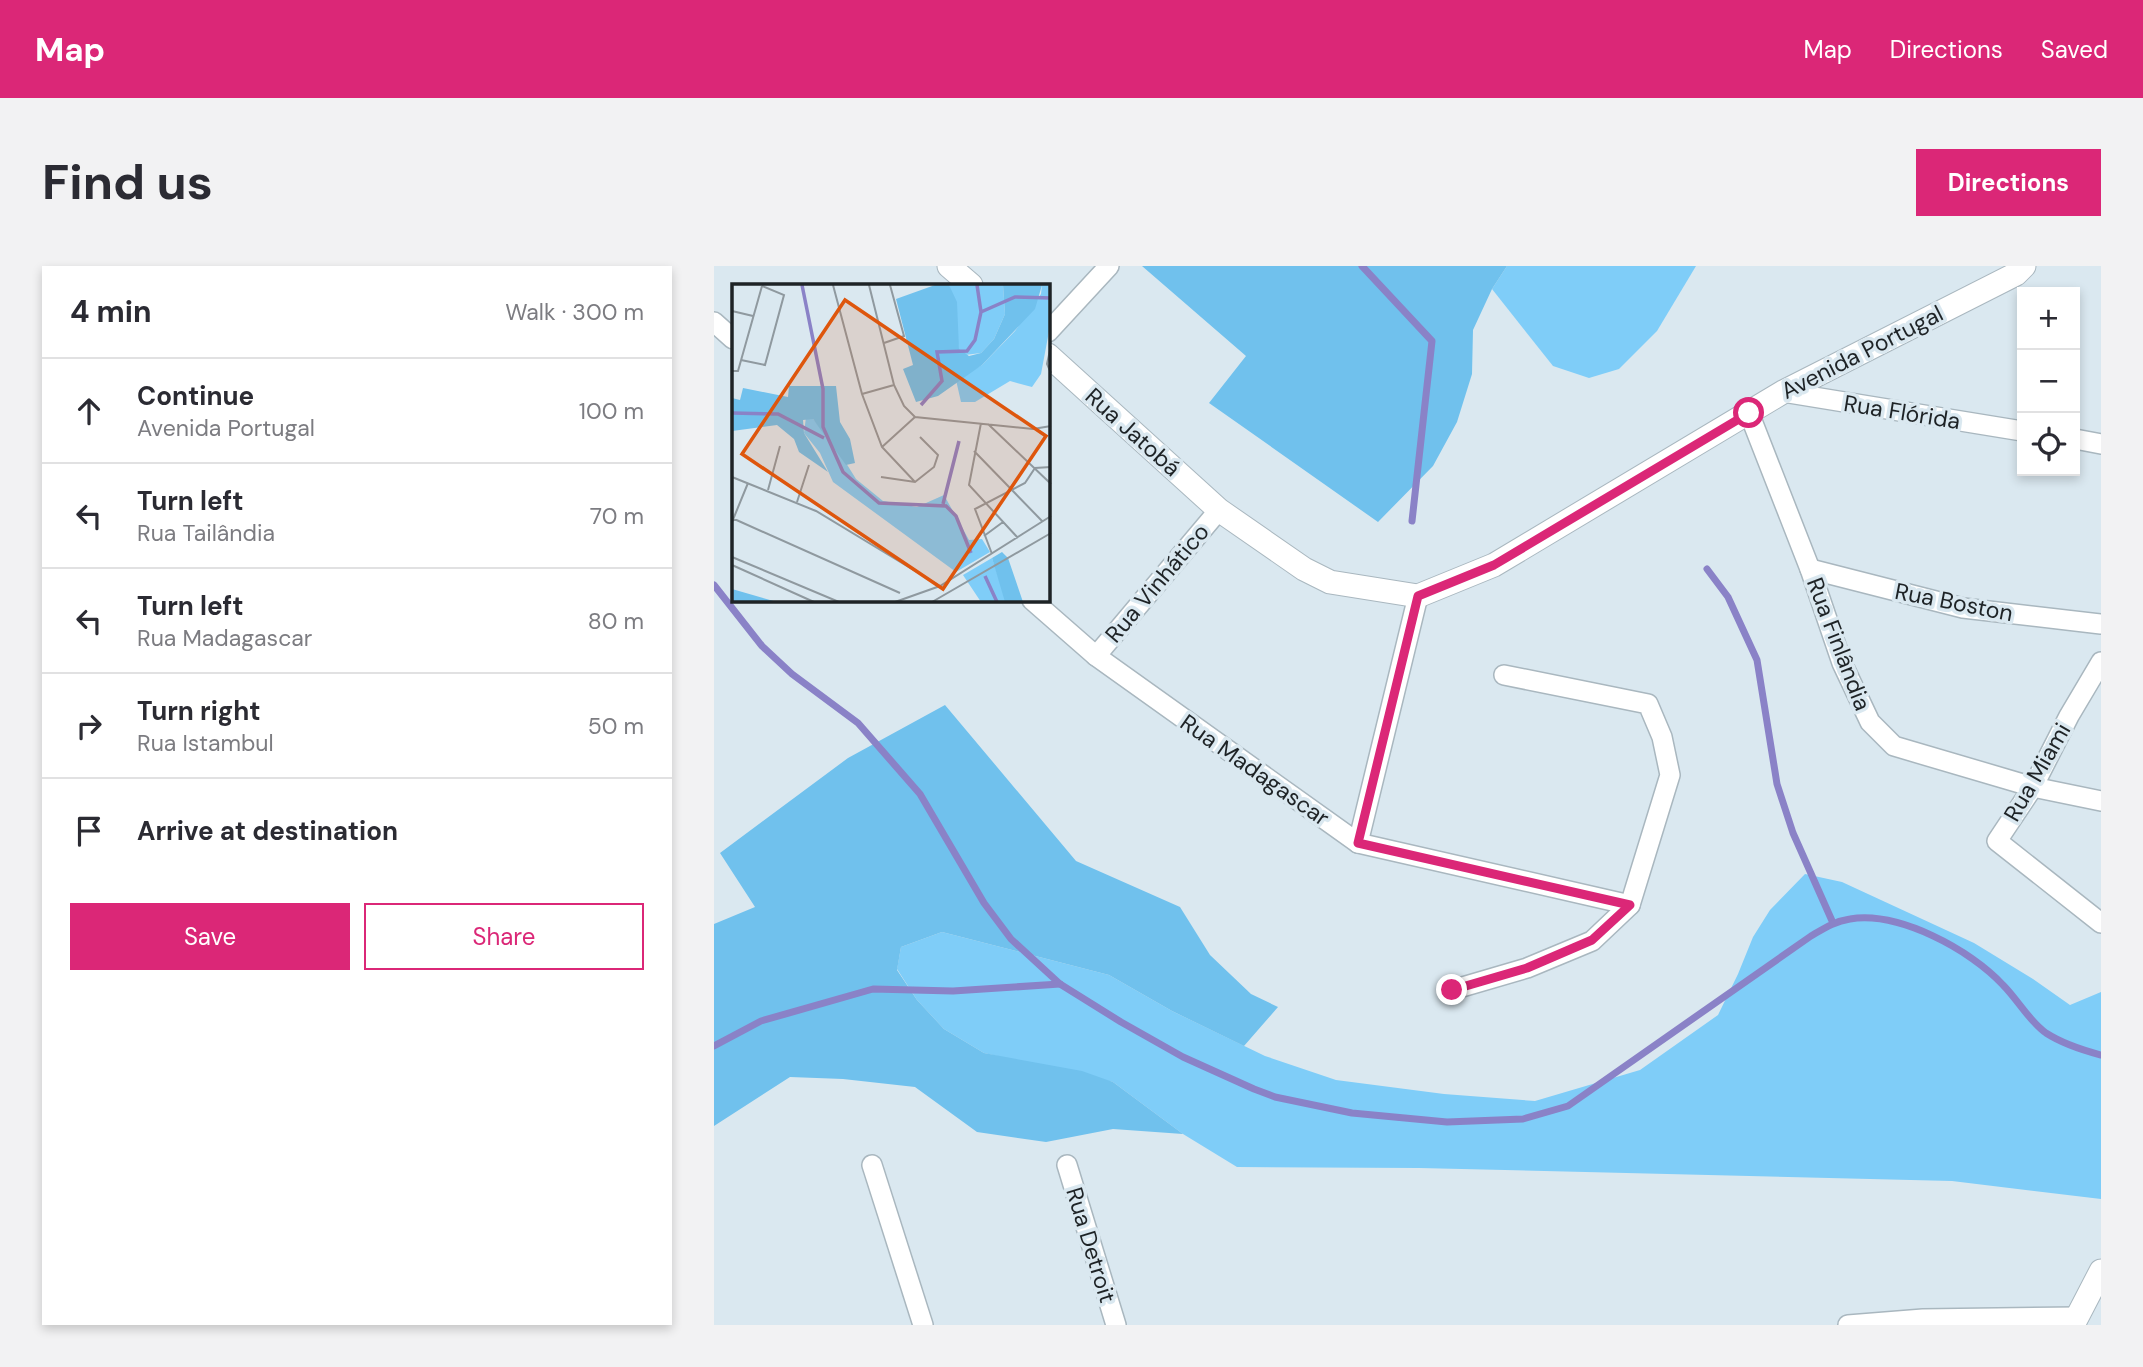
<!DOCTYPE html>
<html lang="en">
<head>
<meta charset="utf-8">
<style>
  body { margin:0; font-family:"DM Sans",sans-serif; background:#f2f2f3; color:#2b2b33 }
  .controls { position:absolute; right:21px; top:21px; display:grid; overflow:hidden; border-radius:0px; box-shadow:0 4px 10px #0003 }
  .controls button { width:63px; height:63px; display:grid; place-items:center; padding:0; border:0; border-bottom:2px solid #e1e1e2; background:#fff; color:#2b2b33; font:35px sans-serif }
  .stop { position:absolute; width:21px; height:21px; margin:-16px; border:5px solid #db2777; border-radius:50%; background:#fff }
  .stop.end { background:#db2777; border-color:#fff; box-shadow:0 2px 7px #0008 }
  .list { margin:0; padding:0; list-style:none }
  h2 { display:flex; justify-content:space-between; align-items:center; height:91px; margin:0; padding:0 28px; font-size:30px }
  h2 small { font-size:23px; font-weight:400; color:#7c7c81 }
  .list li { display:grid; grid-template-columns:46px 1fr auto; gap:21px; align-items:center; box-sizing:border-box; height:105px; padding:0 28px; border-top:2px solid #e1e1e2 }
  .list b { display:block; font-size:26px; white-space:nowrap }
  .list p { margin:0; font-size:23px; white-space:nowrap; color:#7c7c81 }
  .list em { font-size:23px; font-style:normal; color:#7c7c81 }
  .actions { display:flex; gap:14px; padding:21px 28px }
  .actions a { flex:1; padding:16px 0; border:2px solid #db2777; border-radius:0px; text-align:center; font-size:24px; color:#db2777 }
  .actions .main { background:#db2777; color:#fff }
  .icon { flex:none; width:38px; height:38px; fill:none; stroke:currentColor; stroke-width:2; stroke-linecap:round; stroke-linejoin:round }
  .map { position:relative; flex:none; width:1387px; height:1059px; overflow:hidden; border-radius:0px }
  header { display:flex; align-items:center; gap:42px; box-sizing:border-box; height:98px; padding:0 35px; background:#db2777; color:#fff }
  header strong { font-size:33px }
  nav { display:flex; gap:38px; margin-inline-start:auto; font-size:24px }
  .intro { display:flex; align-items:center; justify-content:space-between; box-sizing:border-box; height:168px; padding:0 42px }
  h1 { margin:0; font-size:49px }
  .button { padding:18px 32px; border-radius:0px; background:#db2777; color:#fff; font-size:24px; font-weight:700 }
  main { display:flex; gap:42px; padding:0 42px }
  aside { flex:1; background:#fff; border-radius:0px; box-shadow:0 4px 10px #0003 }
  .map>svg:first-child { display:block }
  .green { fill:#7fcdf8 }
  .forest { fill:#70c1ed }
  .lines { fill:none; stroke-linecap:round; stroke-linejoin:round }
  .stream { stroke:#8a82c7; stroke-width:7 }
  .minor-casing { stroke:#a9b7bf; stroke-width:22 }
  .tertiary-casing { stroke:#a9b7bf; stroke-width:25 }
  .minor { stroke:#fff; stroke-width:19 }
  .tertiary { stroke:#fff; stroke-width:23 }
  .route { stroke:#db2777; stroke-width:9 }
  .labels { text-anchor:middle; stroke-width:7; stroke-linejoin:round; paint-order:stroke }
  .street-label { font-size:23px; fill:#1e2326; stroke:#dae8f0 }
  .inset-river { fill:none; stroke:#8a82c7; stroke-width:3.5 }
  .inset-road { fill:none; stroke:#8f999f; stroke-width:2 }
  .view { fill:#de560d; fill-opacity:0.15; stroke:#de560d; stroke-width:3.5 }
  .inset-edge { fill:none; stroke:#1e2326; stroke-width:3.5 }
</style>
</head>
<body>
<header>
<strong>Map</strong>
<nav><a>Map</a><a>Directions</a><a>Saved</a></nav>
</header>
<div class="intro"><h1>Find us</h1><a class="button">Directions</a></div>
<main>
<aside>
<h2>4 min<small>Walk · 300 m</small></h2>
<ul class="list">
<li><svg class="icon" aria-label="ahead" viewBox="0 0 24 24"><path d="M12 20V5M6 11l6-6 6 6"/></svg><div><b>Continue</b><p>Avenida Portugal</p></div><em>100 m</em></li>
<li><svg class="icon" aria-label="left" viewBox="0 0 24 24"><path d="M17 20v-9H6M10 6l-5 5 5 5"/></svg><div><b>Turn left</b><p>Rua Tailândia</p></div><em>70 m</em></li>
<li><svg class="icon" aria-label="left" viewBox="0 0 24 24"><path d="M17 20v-9H6M10 6l-5 5 5 5"/></svg><div><b>Turn left</b><p>Rua Madagascar</p></div><em>80 m</em></li>
<li><svg class="icon" aria-label="right" viewBox="0 0 24 24"><path d="M7 20v-9h11M14 6l5 5-5 5"/></svg><div><b>Turn right</b><p>Rua Istambul</p></div><em>50 m</em></li>
<li><svg class="icon" aria-label="arrive" viewBox="0 0 24 24"><path d="M6 21V4h12l-3 4 3 4H6"/></svg><div><b>Arrive at destination</b></div></li>
</ul>
<div class="actions"><a class="main">Save</a><a>Share</a></div>
</aside>
<div class="map">
<svg width="1387" height="1059" viewBox="0 0 1387 1059">
  <rect width="100%" height="100%" fill="#dae8f0"/>
  <!-- green -->
  <g class="green">
    <path d="M793 0H982L943 65 905 103 875 112 839 100 778 23Z"/>
    <path d="M1091 608 1128 616 1260 677 1319 713 1356 739 1387 726V933L1238 915 705 902 523 901 469 868 399 816 270 787 230 763 203 734 183 703 187 681 228 666 395 709 458 745 551 790 622 814 730 828 821 835 926 804 1004 749 1024 708 1039 671 1056 644Z"/>
  </g>
  <!-- forest -->
  <g class="forest">
    <path d="M428 0H793L778 23 759 64 758 108 743 156 719 200 664 256 495 137 532 90Z"/>
    <path d="M231 439 362 595 466 641 496 689 537 728 564 741 530 780 458 745 395 709 228 666 187 681 183 704 203 734 230 763 270 787 368 805 399 816 469 868 399 863 332 876 263 866 201 821 129 813 76 811 0 860V658L41 641 6 587 134 492Z"/>
  </g>
  <g class="lines">
    <!-- stream -->
    <g class="stream">
      <path d="M648 0 718 75 698 255"/>
      <path d="M993 303 1014 331 1043 394 1063 518 1079 567 1119 657"/>
      <path d="M0 319 48 380 78 408 144 457 206 528 270 637 297 673 346 718 407 756 469 791 540 823 561 831 638 847 733 856 809 853 854 840 1097 670C1109 663 1121 655 1136 653 1185 645 1257 684 1289 719 1304 734 1315 755 1332 767 1349 778 1368 784 1387 789"/>
      <path d="M0 780 47 755 159 723 239 725 346 718"/>
    </g>
    <!-- minor casing -->
    <g class="minor-casing">
      <g id="minor">
        <path d="M0 56 19 73"/>
        <path d="M334 66 395 0"/>
        <path d="M1069 126 1308 165"/>
        <path d="M1035 147 1096 303 1128 397 1156 456 1180 480 1319 521 1387 535"/>
        <path d="M1361 173 1387 178"/>
        <path d="M1096 303 1249 342 1387 358"/>
        <path d="M318 334 382 390 644 577 916 639"/>
        <path d="M382 390 505 244"/>
        <path d="M1387 396 1355 450 1319 521 1283 575 1387 657"/>
        <path d="M644 577 704 330"/>
        <path d="M738 724 813 702 878 675 916 639 956 509 948 471 934 438 790 409"/>
        <path d="M158 899 209 1059"/>
        <path d="M353 899 402 1059"/>
        <path d="M1134 1059 1209 1053 1364 1051"/>
      </g>
    </g>
    <!-- tertiary casing -->
    <g class="tertiary-casing">
      <g id="tertiary">
        <path d="M235 0 257 19"/>
        <path d="M334 89 505 244 590 303 616 316 704 330 780 299 1069 126 1302 8 1310 0"/>
        <path d="M1359 1059 1387 1005"/>
      </g>
    </g>
    <!-- minor -->
    <use href="#minor" class="minor"/>
    <!-- tertiary -->
    <use href="#tertiary" class="tertiary"/>
  </g>
  <g class="lines">
    <!-- route -->
    <path class="route" d="M738 724 813 702 878 674 916 639 644 577 704 330 780 299 1035 147"/>
  </g>
  <g class="labels">
    <!-- street labels -->
    <g class="street-label">
      <text transform="translate(1148 86) rotate(-27)" y="8">Avenida Portugal</text>
      <text transform="translate(1188 146) rotate(9)" y="8">Rua Flórida</text>
      <text transform="translate(419 166) rotate(42)" y="8">Rua Jatobá</text>
      <text transform="translate(443 317) rotate(-50)" y="8">Rua Vinhático</text>
      <text transform="translate(1240 336) rotate(11)" y="8">Rua Boston</text>
      <text transform="translate(1125 378) rotate(69)" y="8">Rua Finlândia</text>
      <text transform="translate(541 504) rotate(35)" y="8">Rua Madagascar</text>
      <text transform="translate(1323 506) rotate(-60)" y="8">Rua Miami</text>
      <text transform="translate(377 979) rotate(73)" y="8">Rua Detroit</text>
    </g>
  </g>
  <!-- overview -->
  <g transform="translate(18 18)">
    <rect width="318" height="318" fill="#dae8f0"/>
    <path d="M217 1H271L273 30 262 55 249 69 233 71 227 66ZM310 1H318V42L309 90 300 103 278 97 243 118H229L224 96 250 81 283 47 309 10ZM74 133 81 135 101 158 124 195 151 217 185 223 212 211 237 256 250 255 258 268 224 288 101 198 88 169 72 149ZM260 274 273 313V318H249L231 291Z" fill="#7fcdf8"/>
    <path d="M203 1H217L225 18 227 65 237 72 249 69 262 55 273 30 271 1H310L303 25 250 81 206 112 184 118 171 85 181 81 164 15ZM57 102H104L108 138 118 155 123 179 114 181 81 135 71 136 72 149 96 188 67 168 62 155 45 141 0 147V114L8 116 11 104 56 113ZM270 268 276 274 291 318H273L260 274ZM0 305 45 318H0Z" fill="#70c1ed"/>
    <path class="inset-river" d="M70 1 91 105V143L111 188 147 219 214 222 224 232 239 269M249 28 283 13 319 14M189 121 210 97 205 68 235 67 243 56 249 28 245 1M0 129 46 130 92 154M211 220 227 157M253 292 265 318"/>
    <path class="inset-road" d="M101 1 130 110 150 163 183 198M137 1 162 101 172 122 183 133 301 145 319 142M0 27 21 32M152 59 172 52 158 1M319 62 315 80 319 89M9 76 33 81 52 11 30 2M0 87H6L30 2M130 110 162 101M249 139 237 201 286 254M256 140 319 200M150 163 183 133M242 167 311 238M0 193 84 227 208 302M149 193 183 198 202 183 206 171 188 153M36 206 48 162M65 218 77 181M0 234 168 309M0 238 16 199M252 252 271 238M260 270 243 225 293 199 303 184 319 183M0 273 107 318M0 281 82 318M163 318 208 302 319 232M200 318 319 249"/>
    <path class="view" d="M113 16 314 152 211 305 10 170Z"/>
    <rect width="318" height="318" class="inset-edge"/>
  </g>
</svg>
<div class="controls">
<button>+</button>
<button>−</button>
<button><svg class="icon" aria-label="locate" viewBox="0 0 24 24"><circle cx="12" cy="12" r="6"/><path d="M12 2v4M12 18v4M2 12h4M18 12h4"/></svg></button>
</div>
<div class="stop" style="left:1035px;top:147px"></div>
<div class="stop end" style="left:738px;top:724px"></div>
</div>
</main>
</body>
</html>
